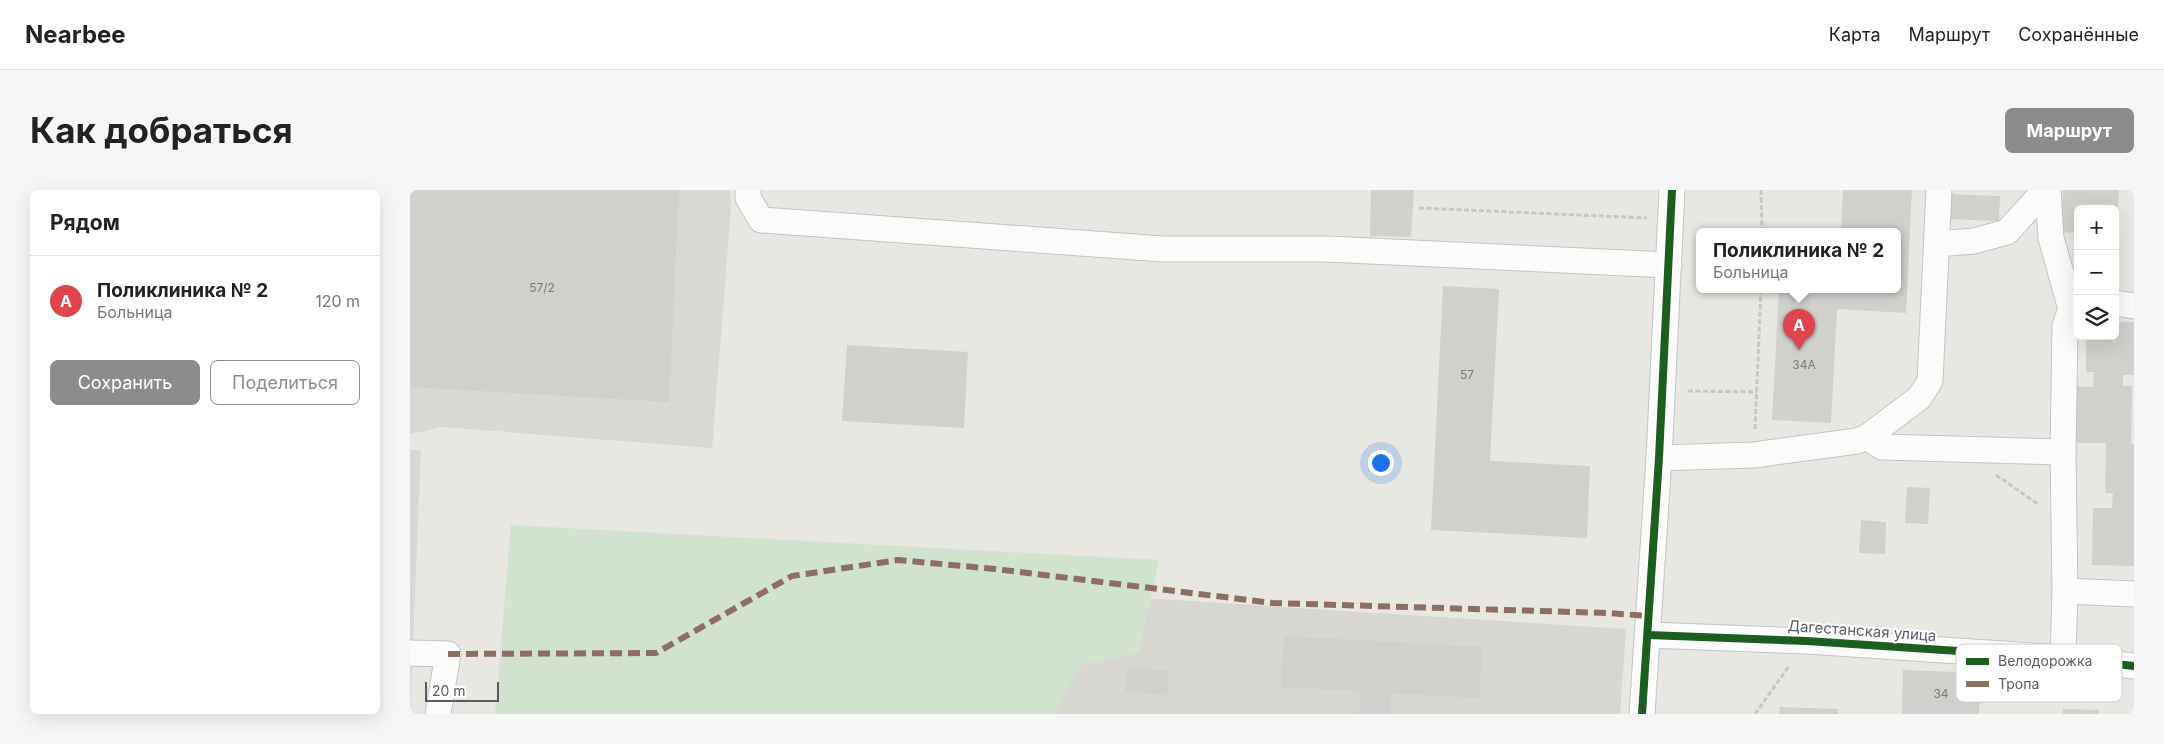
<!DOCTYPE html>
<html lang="ru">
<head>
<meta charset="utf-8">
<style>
  body { margin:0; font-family:Inter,sans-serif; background:#f6f6f6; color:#222 }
  .controls { position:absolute; right:15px; top:15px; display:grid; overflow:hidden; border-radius:8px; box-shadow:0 5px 20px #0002 }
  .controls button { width:45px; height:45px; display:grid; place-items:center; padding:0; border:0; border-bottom:1px solid #e0e0e0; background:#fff; color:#222; font:25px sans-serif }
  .scale { position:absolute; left:15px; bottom:12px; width:74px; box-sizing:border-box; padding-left:5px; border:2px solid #595c5f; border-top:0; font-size:14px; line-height:18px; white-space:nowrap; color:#595c5f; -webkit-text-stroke:4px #fff; paint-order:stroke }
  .you { position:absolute; left:970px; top:272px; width:18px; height:18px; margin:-12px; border:4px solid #fff; border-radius:50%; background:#1a73e8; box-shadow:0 0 0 8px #1a73e833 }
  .badge { display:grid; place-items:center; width:32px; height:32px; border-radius:50%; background:#8b8d8d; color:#fff; font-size:16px; font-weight:700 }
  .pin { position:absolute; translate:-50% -41px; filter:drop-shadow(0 1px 2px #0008) }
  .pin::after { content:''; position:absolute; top:26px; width:18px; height:15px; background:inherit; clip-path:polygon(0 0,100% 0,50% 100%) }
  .popup { position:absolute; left:1286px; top:38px; width:205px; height:65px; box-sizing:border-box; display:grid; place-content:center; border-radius:8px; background:#fff; filter:drop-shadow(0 1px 4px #0005); font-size:16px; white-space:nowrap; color:#767676 }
  .popup b { font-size:19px; color:#222 }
  .popup::after { content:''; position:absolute; left:50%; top:100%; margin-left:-10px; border:10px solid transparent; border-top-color:#fff }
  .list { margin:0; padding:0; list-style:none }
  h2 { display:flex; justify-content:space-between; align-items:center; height:65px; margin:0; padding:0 20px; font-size:21px }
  h2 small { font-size:16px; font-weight:400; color:#767676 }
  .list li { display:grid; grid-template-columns:32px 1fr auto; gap:15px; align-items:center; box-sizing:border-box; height:90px; padding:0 20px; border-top:1px solid #e0e0e0 }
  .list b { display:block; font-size:19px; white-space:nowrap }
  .list p { margin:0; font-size:16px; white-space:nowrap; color:#767676 }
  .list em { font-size:16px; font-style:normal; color:#767676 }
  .actions { display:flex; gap:10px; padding:15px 20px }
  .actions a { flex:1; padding:11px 0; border:1px solid #8b8d8d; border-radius:8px; text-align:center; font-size:18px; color:#8b8d8d }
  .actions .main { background:#8b8d8d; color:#fff }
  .icon { flex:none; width:28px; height:28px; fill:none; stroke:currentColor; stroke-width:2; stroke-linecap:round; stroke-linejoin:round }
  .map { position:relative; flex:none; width:1724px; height:524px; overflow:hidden; border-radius:8px }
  header { display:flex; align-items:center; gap:30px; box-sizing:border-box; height:70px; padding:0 25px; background:#fff; border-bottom:1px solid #e0e0e0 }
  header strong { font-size:24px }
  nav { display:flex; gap:28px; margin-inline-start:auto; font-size:18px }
  .intro { display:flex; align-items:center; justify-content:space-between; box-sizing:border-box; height:120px; padding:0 30px }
  h1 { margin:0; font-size:35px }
  .button { padding:12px 22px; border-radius:8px; background:#8b8d8d; color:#fff; font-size:18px; font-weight:700 }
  main { display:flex; gap:30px; padding:0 30px }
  aside { flex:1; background:#fff; border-radius:8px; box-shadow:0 5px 20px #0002 }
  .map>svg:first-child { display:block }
  .industrial { fill:#d9d8d4 }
  .education { fill:#d8d6d1 }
  .green { fill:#d1e3cf }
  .building { fill:#d1d0cd }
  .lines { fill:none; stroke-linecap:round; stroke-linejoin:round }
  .minor-casing { stroke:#c4c3c3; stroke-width:27 }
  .path { stroke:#c5c8c6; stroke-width:3; stroke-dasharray:5 2.5; stroke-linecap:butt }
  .minor { stroke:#fcfbfb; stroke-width:25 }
  .quiet { stroke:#8d6e63; stroke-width:6; stroke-dasharray:12 6; stroke-linecap:butt }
  .cycleway-casing { stroke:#fff; stroke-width:11 }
  .cycleway { stroke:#1b5e20; stroke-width:8 }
  .labels { text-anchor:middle; stroke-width:4; stroke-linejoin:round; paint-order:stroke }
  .number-label { font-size:12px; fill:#787a7b }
  .street-label { font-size:15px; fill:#595c5f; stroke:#fff }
  .key { fill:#fff; stroke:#cdcecf; stroke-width:1 }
  .key-label { font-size:14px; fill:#595c5f }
</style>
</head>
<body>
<header>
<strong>Nearbee</strong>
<nav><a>Карта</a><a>Маршрут</a><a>Сохранённые</a></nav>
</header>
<div class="intro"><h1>Как добраться</h1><a class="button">Маршрут</a></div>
<main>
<aside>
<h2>Рядом<small></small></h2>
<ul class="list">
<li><span class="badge" style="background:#e0444e">A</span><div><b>Поликлиника № 2</b><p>Больница</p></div><em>120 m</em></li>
</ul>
<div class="actions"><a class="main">Сохранить</a><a>Поделиться</a></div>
</aside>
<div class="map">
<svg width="1724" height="524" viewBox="0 0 1724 524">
  <rect width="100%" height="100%" fill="#e8e7e2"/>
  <!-- industrial -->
  <g class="industrial">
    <path d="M0 0H320L321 18 302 258 32 237 0 244Z"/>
    <path d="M0 260H11L0 524Z"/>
  </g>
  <!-- education -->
  <path class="education" d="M468 391 1216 439 1210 524H463Z"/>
  <!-- green -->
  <path class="green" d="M101 335 749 370 729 462 672 475 644 524H85Z"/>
  <!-- building -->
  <g class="building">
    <path d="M0 0H269L259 212 0 197Z"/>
    <path d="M961 0H1004L1001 47 960 46Z"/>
    <path d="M1433 0H1502L1496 123 1427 119 1421 233 1362 230 1369 99H1488V41H1431Z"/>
    <path d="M1653 0H1709L1707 32 1705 19H1668V43L1651 42Z"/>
    <path d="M1537 4 1590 6 1589 31 1536 29Z"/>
    <path d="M1033 96 1089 99 1080 271 1180 276 1177 348 1021 340Z"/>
    <path d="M1705 132H1724V185H1713V196H1722L1721 254H1724V376L1682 375 1683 318H1702L1703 304 1695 303 1696 253H1663L1664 196 1683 197 1684 182H1676V146H1705Z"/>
    <path d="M437 155 558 162 554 238 432 231Z"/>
    <path d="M1497 297 1520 298 1518 334 1495 333Z"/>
    <path d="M1451 330 1476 332 1475 364 1449 363Z"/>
    <path d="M874 446 1072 457 1069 508 981 503 980 524H949L950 501 871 497Z"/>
    <path d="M718 477 759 481 757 505 715 501Z"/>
    <path d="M1493 480 1571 483 1569 524H1492Z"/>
    <path d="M1370 517 1428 519V524H1369Z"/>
    <path d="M1653 519 1689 520V524H1653Z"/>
  </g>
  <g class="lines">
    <!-- minor casing -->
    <g class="minor-casing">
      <g id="minor">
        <path d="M338 0V8L351 30 753 59H917L1259 75"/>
        <path d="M1638 0 1641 48 1661 119 1655 136 1653 262 1655 401 1653 468"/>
        <path d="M1527 54 1564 51 1597 42 1635 0"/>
        <path d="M1705 113 1724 116"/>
        <path d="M1457 247 1472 257 1653 262"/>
        <path d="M1249 268 1344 265 1447 251 1457 247 1509 208 1520 191 1529 0"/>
        <path d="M1655 401 1724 404"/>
        <path d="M1238 445 1397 451 1653 468 1724 476"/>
        <path d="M0 463 38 464 28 524"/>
        <path d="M1232 524 1249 268 1262 0"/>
      </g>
    </g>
    <!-- path -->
    <g class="path">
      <path d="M1351 0 1352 41"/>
      <path d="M1009 18 1237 28"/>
      <path d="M1278 201 1347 202"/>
      <path d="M1345 239 1351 99"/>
      <path d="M1586 285 1628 314"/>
      <path d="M1345 524 1379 476"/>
    </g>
    <!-- minor -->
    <use href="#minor" class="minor"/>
    <!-- quiet -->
    <path class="quiet" d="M38 464 246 463 382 386 488 370 585 379 863 413 1197 423 1239 426"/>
    <!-- cycleway casing -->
    <g class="cycleway-casing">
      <g id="cycleway">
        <path d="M1238 445 1397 451 1653 468 1724 476"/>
        <path d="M1232 524 1249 268 1262 0"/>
      </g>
    </g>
    <!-- cycleway -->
    <use href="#cycleway" class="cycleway"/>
  </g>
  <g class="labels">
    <!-- number labels -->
    <g class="number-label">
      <text x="132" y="102">57/2</text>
      <text x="1394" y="179">34А</text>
      <text x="1057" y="189">57</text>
      <text x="1531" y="508">34</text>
    </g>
    <!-- street labels -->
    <g class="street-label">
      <text transform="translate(1452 441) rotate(4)" y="5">Дагестанская улица</text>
    </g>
  </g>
  <!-- legend -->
  <rect x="1546" y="454" width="166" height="58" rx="8" class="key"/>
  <rect x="1556" y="468" width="23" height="7" fill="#1b5e20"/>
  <rect x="1556" y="491" width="23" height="6" fill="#8d6e63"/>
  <g class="key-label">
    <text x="1588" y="476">Велодорожка</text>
    <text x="1588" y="499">Тропа</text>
  </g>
</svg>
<div class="controls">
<button>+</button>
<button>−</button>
<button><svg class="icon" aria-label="layers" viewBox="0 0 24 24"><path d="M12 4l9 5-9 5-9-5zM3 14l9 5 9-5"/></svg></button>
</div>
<div class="scale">20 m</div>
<div class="you"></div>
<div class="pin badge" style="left:1389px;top:160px;background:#e0444e">A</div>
<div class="popup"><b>Поликлиника № 2</b>Больница</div>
</div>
</main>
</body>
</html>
